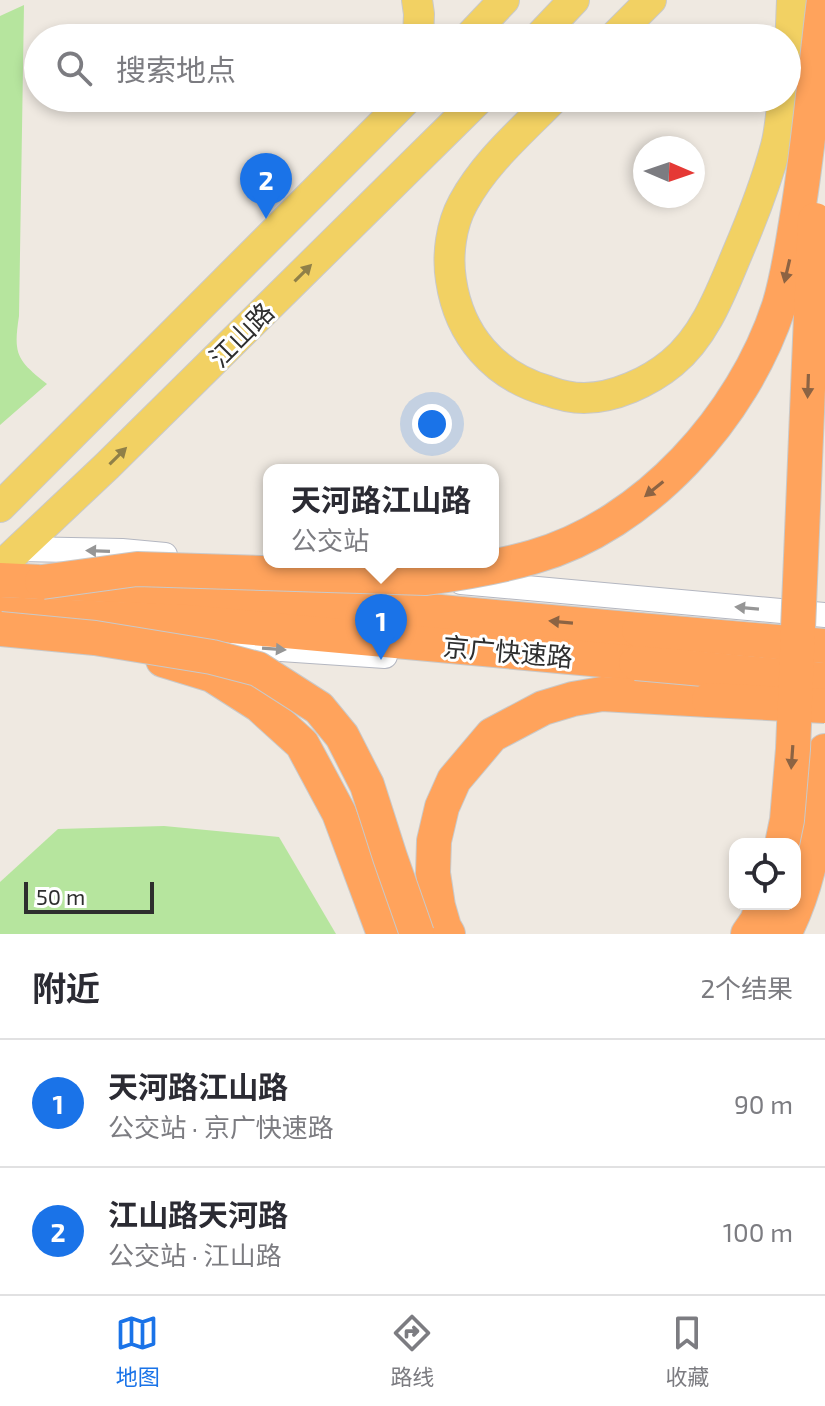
<!DOCTYPE html>
<html lang="zh">
<meta charset="utf-8">
<style>
body{margin:0;font-family:"Exo 2","Noto Sans SC",sans-serif;background:#f7f7f7;color:#2b2b33}
.controls{position:absolute;right:24px;bottom:24px;display:grid;overflow:hidden;border-radius:16px;box-shadow:0 4px 12px #0003}
.controls button{width:72px;height:72px;display:grid;place-items:center;padding:0;border:0;border-bottom:2px solid #e1e1e2;background:#fff;color:#2b2b33;font:40px sans-serif}
.compass{position:absolute;left:633px;top:136px;width:72px;height:72px;border-radius:50%;background:#fff;box-shadow:0 4px 12px #0003;rotate:92deg}
.scale{position:absolute;left:24px;bottom:20px;width:130px;box-sizing:border-box;padding-left:8px;border:4px solid #2e2e2e;border-top:0;font-size:22px;line-height:28px;white-space:nowrap;color:#2e2e2e;-webkit-text-stroke:6px #fff;paint-order:stroke}
.you{position:absolute;left:432px;top:424px;width:28px;height:28px;margin:-20px;border:6px solid #fff;border-radius:50%;background:#1a73e8;box-shadow:0 0 0 12px #1a73e833}
.badge{display:grid;place-items:center;width:52px;height:52px;border-radius:50%;background:#1a73e8;color:#fff;font-size:26px;font-weight:700}
.pin{position:absolute;translate:-50% -66px;filter:drop-shadow(0 2px 4px #0008)}
.pin::after{content:'';position:absolute;top:42px;width:28px;height:24px;background:inherit;clip-path:polygon(0 0,100% 0,50% 100%)}
.popup{position:absolute;left:263px;top:464px;width:236px;height:104px;box-sizing:border-box;display:grid;place-content:center;border-radius:16px;background:#fff;filter:drop-shadow(0 2px 6px #0005);font-size:26px;white-space:nowrap;color:#7c7c81}
.popup b{font-size:30px;color:#2b2b33}
.popup::after{content:'';position:absolute;left:50%;top:100%;margin-left:-16px;border:16px solid transparent;border-top-color:#fff}
.list{margin:0;padding:0;list-style:none}
h2{display:flex;justify-content:space-between;align-items:center;height:104px;margin:0;padding:0 32px;font-size:34px}
h2 small{font-size:26px;font-weight:400;color:#7c7c81}
.list li{display:grid;grid-template-columns:52px 1fr auto;gap:24px;align-items:center;box-sizing:border-box;height:128px;padding:0 32px;border-top:2px solid #e1e1e2}
.list b{display:block;font-size:30px;white-space:nowrap}
.list p{margin:0;font-size:26px;white-space:nowrap;color:#7c7c81}
.list em{font-size:26px;font-style:normal;color:#7c7c81}
.icon{flex:none;width:44px;height:44px;fill:none;stroke:currentColor;stroke-width:2;stroke-linecap:round;stroke-linejoin:round}
.map{position:relative;flex:none;width:825px;height:934px;overflow:hidden}
.search{position:absolute;background:#fff;box-shadow:0 4px 12px #0003;left:24px;right:24px;top:24px;height:88px;display:flex;align-items:center;gap:20px;box-sizing:border-box;padding:0 28px;border-radius:44px;color:#7c7c81;font-size:30px}
.sheet{height:360px;background:#fff}
nav{display:flex;justify-content:space-around;align-items:center;box-sizing:border-box;height:112px;border-top:2px solid #e1e1e2;background:#fff;font-size:22px;color:#7c7c81}
nav a{display:grid;justify-items:center;gap:4px}
nav .on{color:#1a73e8}
.map>svg:first-child{display:block}
</style>
<div class="map">
<svg width="825" height="934" viewBox="0 0 825 934">
<rect width="100%" height="100%" fill="#efe9e1"/>
<g fill="#b6e59e">
<path d="M24 5 19 316C13 355 17 360 47 384L0 425V16Z"/>
<path d="M164 826 279 837 336 934H0V882L58 829Z"/>
</g>
<g fill="none" stroke-linecap="round" stroke-linejoin="round">
<g stroke="#b4b7c1" stroke-width="26">
<g id="minor">
<path d="M20 549 122 551 165 555"/>
<path d="M461 582 825 615"/>
<path d="M206 644 385 656"/>
</g>
</g>
<g stroke="#c9c9c9" stroke-width="32">
<g id="major">
<path d="M417 0 419 14 418 38"/>
<path d="M468 38 504 0"/>
<path d="M538 38 574 0"/>
<path d="M613 38 651 0"/>
<path d="M787 70 790 50 792 0"/>
<path d="M554 98C522 131 485 162 463 203 451 225 447 255 451 280 459 335 494 376 548 391 559 395 572 398 584 398 614 398 649 382 672 363 705 336 721 292 737 254 752 219 766 183 776 146 780 131 781 114 783 98"/>
<path d="M0 507 408 98"/>
<path d="M0 567 107 466 480 98"/>
</g>
</g>
<g stroke="#c9c9c9" stroke-width="36">
<g id="highway">
<path d="M0 580 190 589 639 630"/>
<path d="M0 614 187 622 636 663"/>
<path d="M163 660 212 675 259 705 302 744 339 813 384 934"/>
<path d="M448 934 444 927 438 906 433 873 434 841 442 807 454 780 492 735 543 708 573 699 602 694 709 700"/>
<path d="M748 934 757 921 763 904"/>
<path d="M784 934C813 878 820 813 825 751"/>
</g>
</g>
<use href="#minor" stroke="#fff" stroke-width="24"/>
<use href="#major" stroke="#f2d163" stroke-width="30"/>
<use href="#highway" stroke="#ffa35c" stroke-width="34"/>
<g stroke="#c9c9c9" stroke-width="36" stroke-linecap="butt">
<g id="highway-bridge">
<path d="M42 582 137 569 426 578C462 573 498 567 533 557 646 525 743 416 779 306 788 277 792 247 797 217 809 145 815 72 824 0"/>
<path d="M0 629 95 638 212 657 258 669 319 708 342 736 367 785 390 857 417 934"/>
<path d="M639 630 825 646"/>
<path d="M636 663 825 680"/>
<path d="M709 700 825 706"/>
<path d="M782 844 787 820 793 749 815 220"/>
</g>
</g>
<use href="#highway-bridge" stroke="#ffa35c" stroke-width="34"/>
</g>
<defs><path id="oneway-solid" d="M-6-.8H1V-3.2L6.5 0L1 3.2V.8H-6Z" transform="scale(2)"/></defs>
<g fill="#8c6343">
<use href="#oneway-solid" transform="translate(787 271) rotate(103)"/>
<use href="#oneway-solid" transform="translate(808 386) rotate(92)"/>
<use href="#oneway-solid" transform="translate(654 489) rotate(141)"/>
<use href="#oneway-solid" transform="translate(561 622) rotate(-175)"/>
<use href="#oneway-solid" transform="translate(792 757) rotate(94)"/>
</g>
<g fill="#908048">
<use href="#oneway-solid" transform="translate(303 273) rotate(-45)"/>
<use href="#oneway-solid" transform="translate(118 456) rotate(-45)"/>
</g>
<g fill="#969696">
<use href="#oneway-solid" transform="translate(98 551) rotate(-178)"/>
<use href="#oneway-solid" transform="translate(747 608) rotate(-175)"/>
<use href="#oneway-solid" transform="translate(274 649) rotate(4)"/>
</g>
<g text-anchor="middle" dominant-baseline="central" stroke-width="6" stroke-linejoin="round" paint-order="stroke">
<g font-size="26" fill="#2e2e2e" stroke="#fff">
<text transform="translate(241 334) rotate(-45)">江山路</text>
<text transform="translate(508 651) rotate(5)">京广快速路</text>
</g>
</g>
</svg>
<div class="controls">
<button><svg class="icon" aria-label="locate" viewBox="0 0 24 24"><circle cx="12" cy="12" r="6"/><path d="M12 2v4M12 18v4M2 12h4M18 12h4"/></svg></button>
</div>
<svg class="compass" viewBox="-18 -18 36 36"><path d="M0-13l5 13h-10z" fill="#e53935"/><path d="M0 13l5-13h-10z" fill="#7c7c81"/></svg>
<div class="scale">50 m</div>
<div class="you"></div>
<div class="pin badge" style="left:381px;top:660px">1</div>
<div class="popup"><b>天河路江山路</b>公交站</div>
<div class="pin badge" style="left:266px;top:219px">2</div>
<div class="search"><svg class="icon" aria-label="search" viewBox="0 0 24 24"><circle cx="10" cy="10" r="6"/><path d="M15 15l6 6"/></svg>搜索地点</div>
</div>
<section class="sheet">
<h2>附近<small>2个结果</small></h2>
<ul class="list">
<li><span class="badge">1</span><div><b>天河路江山路</b><p>公交站 · 京广快速路</p></div><em>90 m</em></li>
<li><span class="badge">2</span><div><b>江山路天河路</b><p>公交站 · 江山路</p></div><em>100 m</em></li>
</ul>
</section>
<nav>
<a class="on"><svg class="icon" aria-label="map" viewBox="0 0 24 24"><path d="M3 6l6-2 6 2 6-2v14l-6 2-6-2-6 2zM9 4v14M15 6v14"/></svg>地图</a>
<a><svg class="icon" aria-label="directions" viewBox="0 0 24 24"><path d="M12 3l9 9-9 9-9-9zM9 14v-3h6M13 9l2 2-2 2"/></svg>路线</a>
<a><svg class="icon" aria-label="saved" viewBox="0 0 24 24"><path d="M7 4h10v16l-5-4-5 4z"/></svg>收藏</a>
</nav>
